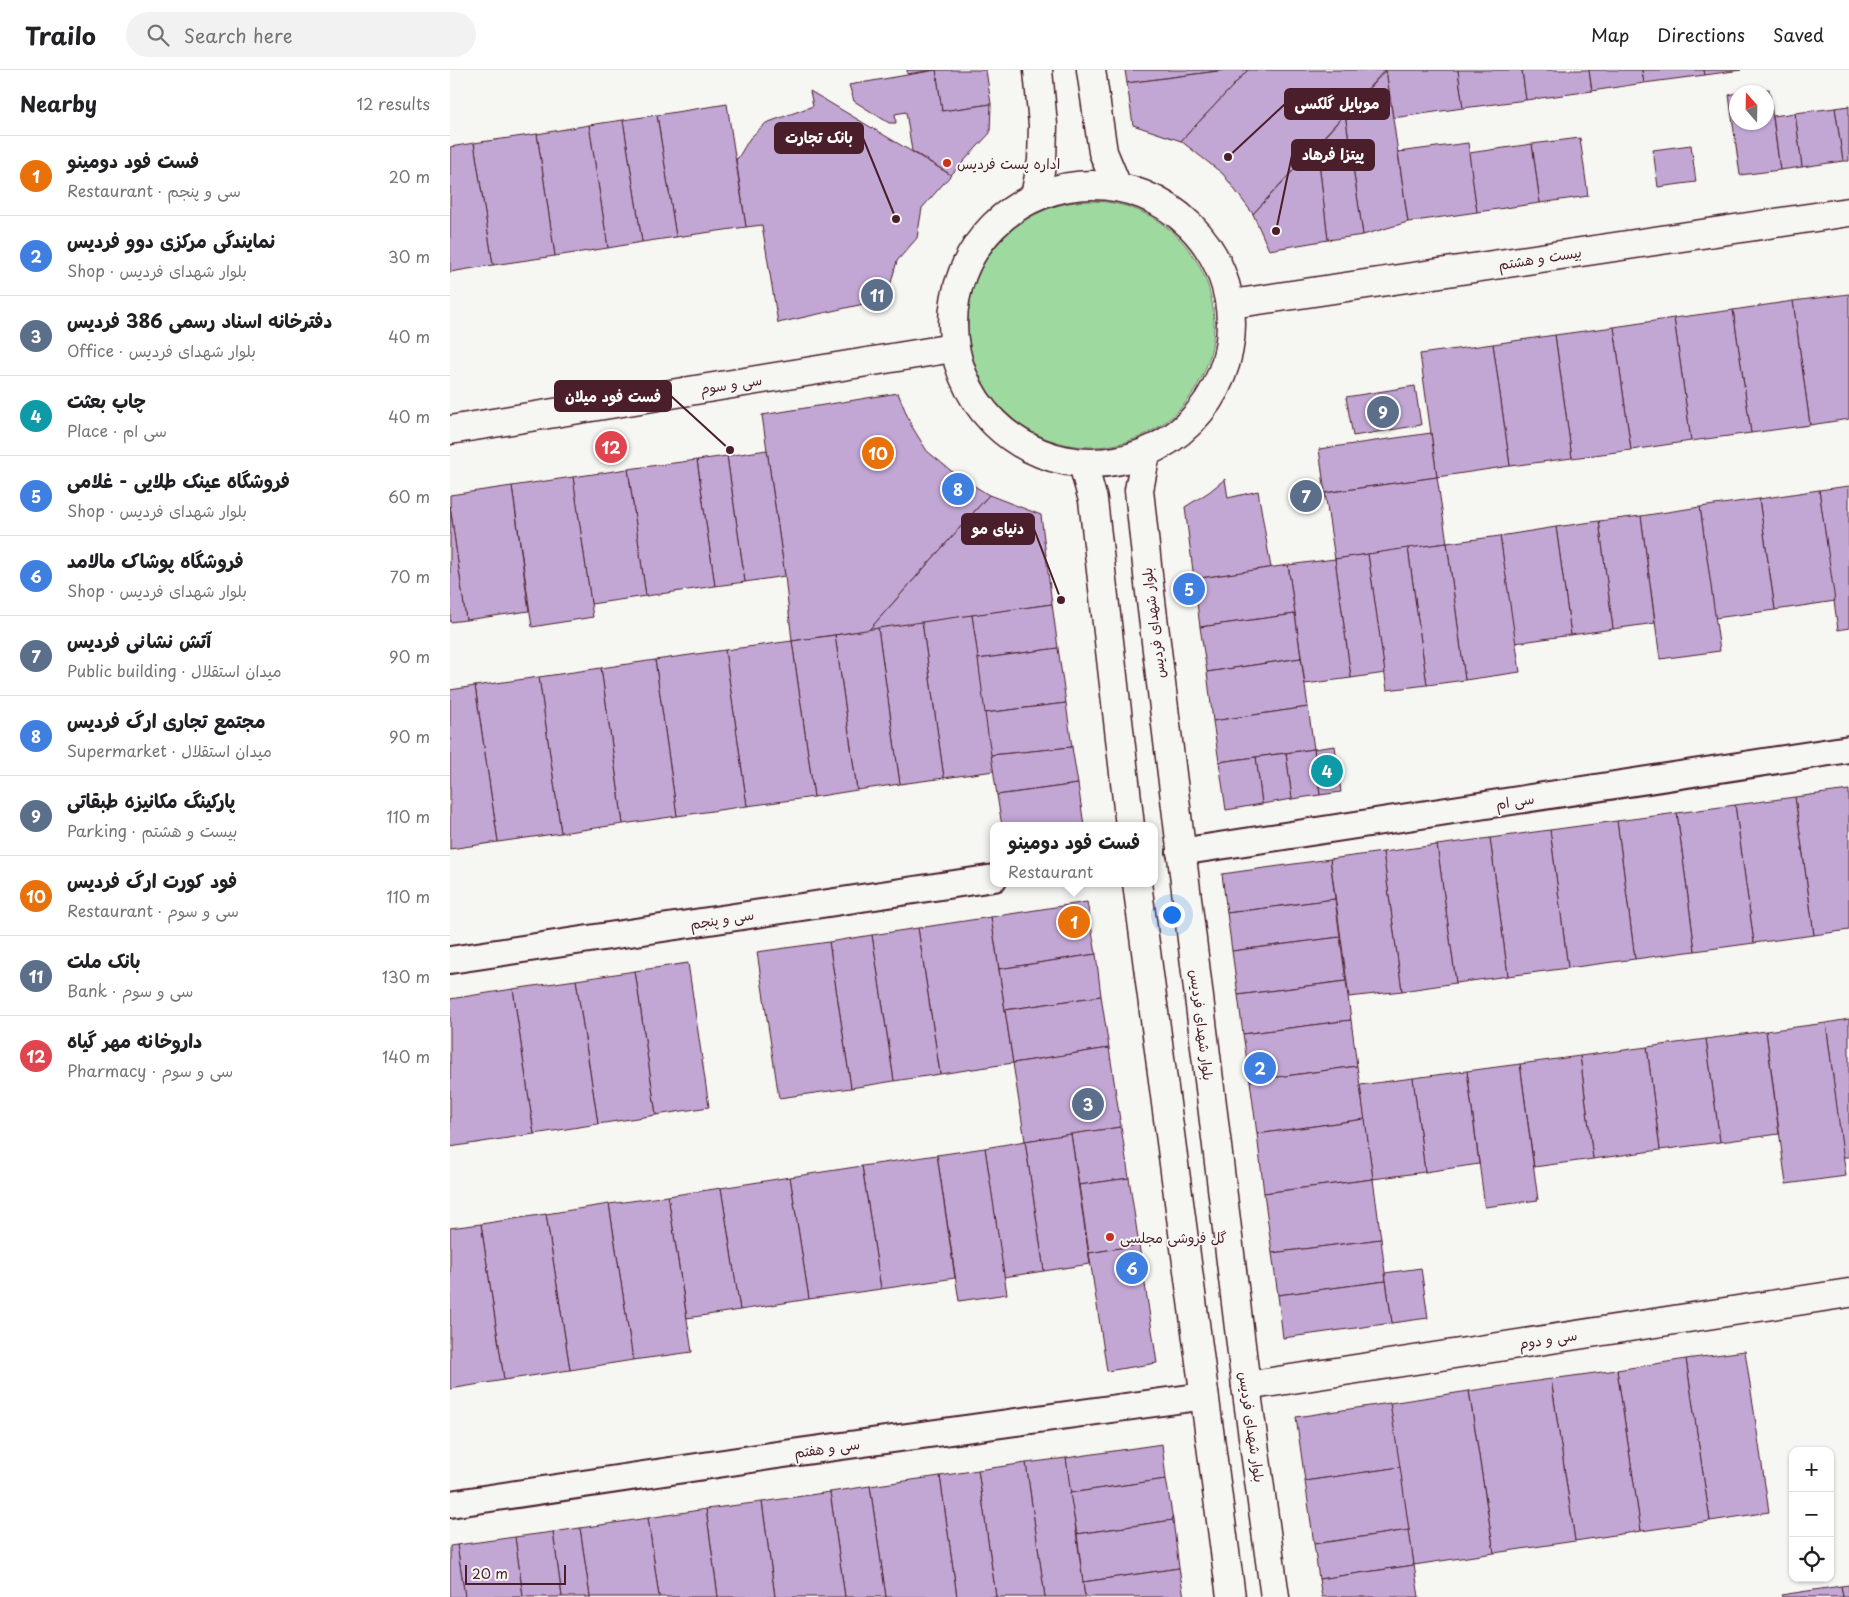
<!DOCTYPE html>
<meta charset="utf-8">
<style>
body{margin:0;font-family:"Playpen Sans","Playpen Sans Arabic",sans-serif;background:#f2f2f2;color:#202124}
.controls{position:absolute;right:15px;bottom:15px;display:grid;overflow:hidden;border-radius:10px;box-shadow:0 1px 4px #0004}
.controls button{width:45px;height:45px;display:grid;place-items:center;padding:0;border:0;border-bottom:1px solid #e0e0e0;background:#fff;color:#202124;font:25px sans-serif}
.compass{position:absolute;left:1279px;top:15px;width:45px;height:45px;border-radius:50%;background:#fff;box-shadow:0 1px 4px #0004;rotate:340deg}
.scale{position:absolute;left:15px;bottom:12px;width:101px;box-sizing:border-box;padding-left:5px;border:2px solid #4a1f2b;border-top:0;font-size:14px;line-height:18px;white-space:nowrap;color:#4a1f2b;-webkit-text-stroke:4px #f6f6f2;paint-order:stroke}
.you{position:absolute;left:721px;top:844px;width:18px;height:18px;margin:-12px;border:4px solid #fff;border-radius:50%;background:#1a73e8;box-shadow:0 0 0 8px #1a73e833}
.badge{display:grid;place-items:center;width:32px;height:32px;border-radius:50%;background:#b45309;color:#fff;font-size:16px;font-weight:700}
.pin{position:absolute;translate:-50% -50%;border:2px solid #fff;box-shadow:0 1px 5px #0006}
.popup{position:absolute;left:540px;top:752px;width:168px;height:65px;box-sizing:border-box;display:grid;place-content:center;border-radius:10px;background:#fff;filter:drop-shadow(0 1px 4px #0005);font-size:16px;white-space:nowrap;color:#757577}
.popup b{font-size:19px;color:#202124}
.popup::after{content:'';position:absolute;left:50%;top:100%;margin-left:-10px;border:10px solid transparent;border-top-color:#fff}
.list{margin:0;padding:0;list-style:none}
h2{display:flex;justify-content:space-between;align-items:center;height:65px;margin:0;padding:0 20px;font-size:21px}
h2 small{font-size:16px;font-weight:400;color:#757577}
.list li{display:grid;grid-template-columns:32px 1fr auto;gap:15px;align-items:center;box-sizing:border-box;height:80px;padding:0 20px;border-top:1px solid #e0e0e0}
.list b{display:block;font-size:19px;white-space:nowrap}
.list p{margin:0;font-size:16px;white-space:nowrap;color:#757577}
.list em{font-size:16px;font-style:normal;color:#757577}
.icon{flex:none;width:28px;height:28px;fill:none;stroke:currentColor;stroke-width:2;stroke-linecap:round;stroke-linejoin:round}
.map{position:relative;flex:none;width:1399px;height:1527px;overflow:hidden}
header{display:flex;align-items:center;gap:30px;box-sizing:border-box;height:70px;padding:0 25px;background:#fff;border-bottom:1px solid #e0e0e0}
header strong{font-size:24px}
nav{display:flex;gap:28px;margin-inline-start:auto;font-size:18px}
.search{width:350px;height:45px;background:#f2f2f2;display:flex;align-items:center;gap:12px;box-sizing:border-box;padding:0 18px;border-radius:28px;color:#757577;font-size:19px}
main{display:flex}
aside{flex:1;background:#fff}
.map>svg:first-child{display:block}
</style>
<header>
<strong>Trailo</strong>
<div class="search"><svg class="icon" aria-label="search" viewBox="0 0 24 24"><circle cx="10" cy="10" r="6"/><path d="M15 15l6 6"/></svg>Search here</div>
<nav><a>Map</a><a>Directions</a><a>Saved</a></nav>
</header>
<main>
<aside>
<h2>Nearby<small>12 results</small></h2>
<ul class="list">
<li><span class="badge" style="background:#e8710a">1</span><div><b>فست فود دومینو</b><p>Restaurant · سی و پنجم</p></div><em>20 m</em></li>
<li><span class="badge" style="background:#3f7fe0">2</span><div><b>نمایندگی مرکزی دوو فردیس</b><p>Shop · بلوار شهدای فردیس</p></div><em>30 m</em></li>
<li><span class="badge" style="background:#5c6f8a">3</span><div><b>دفترخانه اسناد رسمی 386 فردیس</b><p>Office · بلوار شهدای فردیس</p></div><em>40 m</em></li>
<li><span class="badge" style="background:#0f9aa8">4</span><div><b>چاپ بعثت</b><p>Place · سی ام</p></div><em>40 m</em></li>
<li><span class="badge" style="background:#3f7fe0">5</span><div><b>فروشگاه عینک طلایی - غلامی</b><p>Shop · بلوار شهدای فردیس</p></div><em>60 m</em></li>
<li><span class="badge" style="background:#3f7fe0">6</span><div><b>فروشگاه پوشاک مالامد</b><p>Shop · بلوار شهدای فردیس</p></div><em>70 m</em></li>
<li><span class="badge" style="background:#5c6f8a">7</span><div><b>آتش نشانی فردیس</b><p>Public building · میدان استقلال</p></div><em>90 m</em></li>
<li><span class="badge" style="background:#3f7fe0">8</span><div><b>مجتمع تجاری ارگ فردیس</b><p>Supermarket · میدان استقلال</p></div><em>90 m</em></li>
<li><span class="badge" style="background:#5c6f8a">9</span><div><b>پارکینگ مکانیزه طبقاتی</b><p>Parking · بیست و هشتم</p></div><em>110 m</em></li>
<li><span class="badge" style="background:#e8710a">10</span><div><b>فود کورت ارگ فردیس</b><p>Restaurant · سی و سوم</p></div><em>110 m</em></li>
<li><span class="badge" style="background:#5c6f8a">11</span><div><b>بانک ملت</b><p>Bank · سی و سوم</p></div><em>130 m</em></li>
<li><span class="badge" style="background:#e0444e">12</span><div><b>داروخانه مهر گیاه</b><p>Pharmacy · سی و سوم</p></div><em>140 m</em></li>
</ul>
</aside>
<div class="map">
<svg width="1399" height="1527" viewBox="0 0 1399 1527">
<rect width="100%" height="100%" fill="#f6f6f2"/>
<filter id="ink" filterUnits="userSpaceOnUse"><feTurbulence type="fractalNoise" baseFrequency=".02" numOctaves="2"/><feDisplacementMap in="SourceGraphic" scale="10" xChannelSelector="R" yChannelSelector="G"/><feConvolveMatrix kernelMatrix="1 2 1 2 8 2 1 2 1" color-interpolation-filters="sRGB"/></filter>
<g filter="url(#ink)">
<circle fill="#9ed99f" stroke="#747c65" cx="641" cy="254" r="123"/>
<g fill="#c2a7d5" stroke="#4a1f2b">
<path d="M457 0H485L457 4Z"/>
<path d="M486 0H536L541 34 492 41Z"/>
<path d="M486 0 492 41 541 34 540 63 501 105 462 81 456 42 445 44 446 53H439L404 31 399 15Z"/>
<path d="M675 0H776L677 13Z"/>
<path d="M776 0H798L731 71 683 55 677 13Z"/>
<path d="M798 0H935L803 144 773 104 731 71Z"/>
<path d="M936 0H1008L1013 38 943 48Z"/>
<path d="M936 0 958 152 913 165 895 44Z"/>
<path d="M1008 0H1072L1076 30 1013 38Z"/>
<path d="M1072 0H1139L1142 21 1076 30Z"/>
<path d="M1139 0H1192L1194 13 1142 21Z"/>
<path d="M1192 0H1254L1255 5 1194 13Z"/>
<path d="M1254 0H1291L1255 5Z"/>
<path d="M1319 19 1330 100 1290 105 1279 25 1286 23V52H1316V22H1294Z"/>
<path d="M360 21 501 105 472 138 467 168 447 191 440 216 418 233 328 253 312 155 296 157 286 89 288 88 300 68 316 53 363 36Z"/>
<path d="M277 34 296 157 226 167 207 45Z"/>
<path d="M1399 36V91H1393L1385 38Z"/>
<path d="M1385 38 1393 91 1352 97 1345 43Z"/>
<path d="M1345 43 1352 97 1330 100 1323 46Z"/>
<path d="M895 44 913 165 878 170 867 75Z"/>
<path d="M207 45 226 167 192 172 173 50Z"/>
<path d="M173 50 192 172 158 178 139 55Z"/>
<path d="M139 55 158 178 105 186 87 64Z"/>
<path d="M87 64 105 186 43 195 24 73Z"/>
<path d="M1130 68 1138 126 1090 133 1082 74Z"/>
<path d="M24 73 43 195 0 202V77Z"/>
<path d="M1018 73 1027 142 958 152 948 82Z"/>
<path d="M1082 74 1090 133 1027 142 1019 83Z"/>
<path d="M867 75 878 170 819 180 803 144Z"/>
<path d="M1241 75 1246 112 1208 117 1203 80Z"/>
<path d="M1399 224V349L1360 355 1343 231Z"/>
<path d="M1343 231 1360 355 1301 363 1283 240Z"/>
<path d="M1283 240 1301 363 1241 371 1224 248Z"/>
<path d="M1224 248 1241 371 1181 380 1164 257Z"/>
<path d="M1164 257 1181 380 1122 388 1105 265Z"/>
<path d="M1105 265 1122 388 1060 396 1043 274Z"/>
<path d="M1043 274 1060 396 987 407 970 284Z"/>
<path d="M965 316 971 355 903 366 896 327Z"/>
<path d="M448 323 461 355 477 381 505 404 539 425 419 560 342 571 335 506 312 345Z"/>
<path d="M981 363 987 407 875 423 869 379Z"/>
<path d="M317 380 335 506 295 512 277 386Z"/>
<path d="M277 386 295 512 265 516 247 390Z"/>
<path d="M247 390 265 516 196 526 178 399Z"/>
<path d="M178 399 196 526 141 534 123 407Z"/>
<path d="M123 407 143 547 82 557 62 416Z"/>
<path d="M987 407 997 473 885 489 875 423Z"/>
<path d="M775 409 778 428 808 421 821 498 744 509 735 437 759 422Z"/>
<path d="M62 416 79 541 16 550 0 436V425Z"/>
<path d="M1399 416V558L1388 560 1369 420Z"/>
<path d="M1369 420 1385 531 1325 540 1309 429Z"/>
<path d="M539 425 591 445 602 534 419 560Z"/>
<path d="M1309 429 1325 540 1265 548 1250 437Z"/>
<path d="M0 436 16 550 0 552Z"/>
<path d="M1250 437 1270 581 1210 589 1191 446Z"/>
<path d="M1191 446 1205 553 1163 559 1149 451Z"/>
<path d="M1149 451 1163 559 1121 565 1106 457Z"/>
<path d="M1106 457 1121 565 1065 573 1050 466Z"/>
<path d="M1050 466 1070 602 1015 610 997 473Z"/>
<path d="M997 473 1015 610 977 615 958 478Z"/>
<path d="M958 478 977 615 937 620 918 484Z"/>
<path d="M918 484 935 603 901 608 885 489Z"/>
<path d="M885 489 901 608 855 614 838 495Z"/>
<path d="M838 495 845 544 750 557 744 509Z"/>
<path d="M602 534 608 578 528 589 522 545Z"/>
<path d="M845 544 851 588 757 602 750 557Z"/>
<path d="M522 545 544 701 494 708 472 552Z"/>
<path d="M472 552 494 708 450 714 428 558Z"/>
<path d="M428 558 450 714 407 720 385 565Z"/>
<path d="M385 565 407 720 364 727 342 571Z"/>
<path d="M342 571 364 727 297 736 275 580Z"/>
<path d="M608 578 616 633 535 643 528 589Z"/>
<path d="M275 580 297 736 227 746 205 590Z"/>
<path d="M851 588 858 637 763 651 757 602Z"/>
<path d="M205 590 227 746 173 754 151 598Z"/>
<path d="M151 598 173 754 111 763 89 607Z"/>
<path d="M89 607 111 763 48 772 25 616Z"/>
<path d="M25 616 48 772 0 779V620Z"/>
<path d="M616 633 622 677 541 685 535 643Z"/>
<path d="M858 637 864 679 769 692 763 651Z"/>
<path d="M885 676 891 722 870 725 864 679Z"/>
<path d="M622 677 628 714 547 725 541 685Z"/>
<path d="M864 679 870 725 842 729 836 683Z"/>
<path d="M836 683 842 729 812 734 806 687Z"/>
<path d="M806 687 812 734 776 740 769 692Z"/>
<path d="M628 714 634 756H552L547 725Z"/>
<path d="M1399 720V860L1364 865 1345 727Z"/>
<path d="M1345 727 1364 865 1304 873 1285 735Z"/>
<path d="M1285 735 1304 873 1245 881 1227 743Z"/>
<path d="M1227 743 1245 881 1185 889 1167 751Z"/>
<path d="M1167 751 1185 889 1118 898 1100 760Z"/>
<path d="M1100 760 1118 898 1058 906 1040 768Z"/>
<path d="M1040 768 1058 906 1006 913 987 775Z"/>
<path d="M987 775 1006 913 952 921 933 782Z"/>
<path d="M933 782 952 921 899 927 880 789Z"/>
<path d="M880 789 885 829 777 843 772 804Z"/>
<path d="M885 829 890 867 782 881 777 843Z"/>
<path d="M637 832 646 884 549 899 541 847Z"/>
<path d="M541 847 563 993 490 1004 468 858Z"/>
<path d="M468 858 490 1004 444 1011 422 865Z"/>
<path d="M422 865 444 1011 401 1018 379 872Z"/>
<path d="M890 867 896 911 788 925 782 881Z"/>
<path d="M379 872 401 1018 329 1028 307 882Z"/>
<path d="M646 884 651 926 555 940 549 899Z"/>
<path d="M238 893 259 1037 206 1045 185 901Z"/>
<path d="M185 901 206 1045 148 1054 126 910Z"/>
<path d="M126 910 148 1054 84 1064 63 919Z"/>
<path d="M896 911 901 950 793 964 788 925Z"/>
<path d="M63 919 84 1064 0 1077V929Z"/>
<path d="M651 926 659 978 563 993 555 940Z"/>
<path d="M1399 949V1087H1393L1376 953Z"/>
<path d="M901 950 907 996 800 1011 793 964Z"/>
<path d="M1376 953 1396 1106 1336 1114 1316 961Z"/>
<path d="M1316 961 1329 1064 1270 1072 1256 969Z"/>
<path d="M1256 969 1270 1072 1210 1080 1197 977Z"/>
<path d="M1197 977 1210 1080 1143 1089 1130 986Z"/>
<path d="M659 978 671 1057 575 1071 563 993Z"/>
<path d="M1130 986 1143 1089 1084 1097 1070 994Z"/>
<path d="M1070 994 1088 1130 1035 1137 1017 1001Z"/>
<path d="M907 996 915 1049 807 1064 800 1011Z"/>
<path d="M1017 1001 1029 1094 975 1102 963 1008Z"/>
<path d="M963 1008 975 1102 923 1109 910 1015Z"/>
<path d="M915 1049 923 1109 814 1123 807 1064Z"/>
<path d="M671 1057 679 1108 629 1115 621 1064Z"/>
<path d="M621 1064 640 1194 594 1201 575 1071Z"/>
<path d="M575 1071 594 1201 554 1207 535 1078Z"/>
<path d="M535 1078 557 1224 509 1231 487 1085Z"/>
<path d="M487 1085 505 1208 431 1219 412 1096Z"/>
<path d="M412 1096 431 1219 359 1229 340 1107Z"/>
<path d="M340 1107 359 1229 290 1240 271 1118Z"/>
<path d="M679 1108 689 1175 639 1183 629 1115Z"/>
<path d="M923 1109 931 1169 822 1183 814 1123Z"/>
<path d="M271 1118 290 1240 237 1248 218 1126Z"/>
<path d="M218 1126 242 1282 183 1290 159 1134Z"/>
<path d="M159 1134 183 1290 120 1300 96 1144Z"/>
<path d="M96 1144 120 1300 54 1310 31 1154Z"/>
<path d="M31 1154 54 1310 0 1319V1158Z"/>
<path d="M931 1169 936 1211 828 1225 822 1183Z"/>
<path d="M689 1175 707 1293 657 1301 639 1183Z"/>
<path d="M971 1198 978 1248 942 1253 935 1203Z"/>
<path d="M936 1211 942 1253 833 1268 828 1225Z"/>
<path d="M1295 1281 1319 1442 1260 1451 1236 1289Z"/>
<path d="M1236 1289 1260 1451 1191 1461 1167 1300Z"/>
<path d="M1167 1300 1191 1461 1125 1471 1101 1309Z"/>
<path d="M1101 1309 1125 1471 1044 1483 1019 1321Z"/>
<path d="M1019 1321 1044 1483 964 1495 940 1333Z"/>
<path d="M940 1333 950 1397 855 1411 846 1347Z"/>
<path d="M712 1374 716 1409 620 1423 616 1388Z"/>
<path d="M616 1388 635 1527H595L576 1393Z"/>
<path d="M576 1393 595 1527H546L528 1400Z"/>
<path d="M950 1397 959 1460 864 1474 855 1411Z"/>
<path d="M528 1400 546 1527H507L490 1406Z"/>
<path d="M490 1406 507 1527H436L420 1416Z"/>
<path d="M716 1409 723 1450 627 1464 620 1423Z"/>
<path d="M420 1416 436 1527H395L380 1422Z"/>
<path d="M380 1422 395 1527H325L312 1432Z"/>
<path d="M312 1432 325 1527H268L256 1439Z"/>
<path d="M256 1439 268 1527H209L198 1448Z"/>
<path d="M198 1448 209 1527H140L130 1458Z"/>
<path d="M723 1450 729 1498 633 1512 627 1464Z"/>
<path d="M130 1458 140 1527H112L103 1462Z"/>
<path d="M959 1460 964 1495 869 1509 864 1474Z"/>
<path d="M103 1462 112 1527H73L65 1467Z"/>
<path d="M65 1467 73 1527H15L7 1475Z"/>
<path d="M7 1475 15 1527H0V1476Z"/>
<path d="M964 1495 969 1527H872L869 1509Z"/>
<path d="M729 1498 734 1527H635L633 1512Z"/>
<path d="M1399 1515V1527H1393L1391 1516Z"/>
<path d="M1391 1516 1393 1527H1332L1331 1525Z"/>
</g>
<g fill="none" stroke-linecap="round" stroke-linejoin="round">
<g stroke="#4a1f2b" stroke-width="30">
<g id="street">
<path d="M730 782 1399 679"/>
<path d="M0 890 544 808"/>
<path d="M0 1434 327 1385 755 1326"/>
</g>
</g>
<g stroke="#4a1f2b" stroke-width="31">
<g id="secondary">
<path d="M641 0 653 82 667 116"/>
<circle cx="642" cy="254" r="139"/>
<path d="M585 126 592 91 593 55 588 0"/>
<path d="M782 234 1399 142"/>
<path d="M0 360 503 278"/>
<path d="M696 383 689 420 699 514 796 1316 825 1527"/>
<path d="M633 394 643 430 680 756"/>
<path d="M687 813 781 1527"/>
<path d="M796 1316 1399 1223"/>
</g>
</g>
<use href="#street" stroke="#f6f6f2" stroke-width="26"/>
<use href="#secondary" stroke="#f6f6f2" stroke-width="28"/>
</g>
</g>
<g fill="#c8321e" stroke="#f6f6f2" stroke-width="2">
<circle cx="497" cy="93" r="5"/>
<circle cx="660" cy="1167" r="5"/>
</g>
<g text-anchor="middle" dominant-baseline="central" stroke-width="4" stroke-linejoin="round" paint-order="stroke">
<g font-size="14" fill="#4a1f2b" stroke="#f6f6f2" text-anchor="start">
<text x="507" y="93">اداره پست فردیس</text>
<text x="670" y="1167">گل فروشی مجلسی</text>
</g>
<g font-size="14" fill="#4a1f2b" stroke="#f6f6f2">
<text transform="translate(1090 188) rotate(-9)">بیست و هشتم</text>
<text transform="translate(281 314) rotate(-9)">سی و سوم</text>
<text transform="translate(703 553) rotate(-97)">بلوار شهدای فردیس</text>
<text transform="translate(1065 731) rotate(-9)">سی ام</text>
<text transform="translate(272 849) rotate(-9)">سی و پنجم</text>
<text transform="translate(752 955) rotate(83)">بلوار شهدای فردیس</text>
<text transform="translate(1098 1269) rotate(-9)">سی و دوم</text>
<text transform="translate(802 1357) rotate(82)">بلوار شهدای فردیس</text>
<text transform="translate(377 1378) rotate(-8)">سی و هفتم</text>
</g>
</g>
<path fill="none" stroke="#4a1f2b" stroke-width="2" d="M778 87L835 34M446 149L413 68M826 161L842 85M280 380L221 326M611 530L584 459"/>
<g fill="#4a1f2b" stroke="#f6f6f2" stroke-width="2">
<circle cx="778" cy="87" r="5"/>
<circle cx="446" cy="149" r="5"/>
<circle cx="826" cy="161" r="5"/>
<circle cx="280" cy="380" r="5"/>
<circle cx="611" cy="530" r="5"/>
</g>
<g fill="#4a1f2b" stroke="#4a1f2b" stroke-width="2">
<rect x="835" y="19" width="104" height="30" rx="5"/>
<rect x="325" y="53" width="88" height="30" rx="5"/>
<rect x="842" y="70" width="82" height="30" rx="5"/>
<rect x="105" y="311" width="116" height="30" rx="5"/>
<rect x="512" y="444" width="72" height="30" rx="5"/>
</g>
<g font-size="15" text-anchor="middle" font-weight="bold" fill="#fff">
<text x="887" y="39">موبایل گلکسی</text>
<text x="369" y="73">بانک تجارت</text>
<text x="883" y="90">پیتزا فرهاد</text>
<text x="163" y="332">فست فود میلان</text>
<text x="548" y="464">دنیای مو</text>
</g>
</svg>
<div class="controls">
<button>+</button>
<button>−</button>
<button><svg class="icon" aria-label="locate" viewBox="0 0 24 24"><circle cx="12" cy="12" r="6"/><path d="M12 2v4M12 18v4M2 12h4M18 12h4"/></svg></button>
</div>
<svg class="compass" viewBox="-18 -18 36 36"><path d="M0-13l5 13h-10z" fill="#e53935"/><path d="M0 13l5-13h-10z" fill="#757577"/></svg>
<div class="scale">20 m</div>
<div class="you"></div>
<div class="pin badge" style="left:624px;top:852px;background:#e8710a">1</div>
<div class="popup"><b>فست فود دومینو</b>Restaurant</div>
<div class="pin badge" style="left:810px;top:998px;background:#3f7fe0">2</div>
<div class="pin badge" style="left:638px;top:1034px;background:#5c6f8a">3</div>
<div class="pin badge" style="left:877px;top:701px;background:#0f9aa8">4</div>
<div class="pin badge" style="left:739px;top:519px;background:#3f7fe0">5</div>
<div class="pin badge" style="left:682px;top:1198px;background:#3f7fe0">6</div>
<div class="pin badge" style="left:856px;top:426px;background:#5c6f8a">7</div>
<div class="pin badge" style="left:508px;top:419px;background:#3f7fe0">8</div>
<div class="pin badge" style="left:933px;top:342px;background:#5c6f8a">9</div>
<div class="pin badge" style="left:428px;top:383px;background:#e8710a">10</div>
<div class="pin badge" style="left:427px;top:225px;background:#5c6f8a">11</div>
<div class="pin badge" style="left:161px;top:377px;background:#e0444e">12</div>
</div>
</main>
